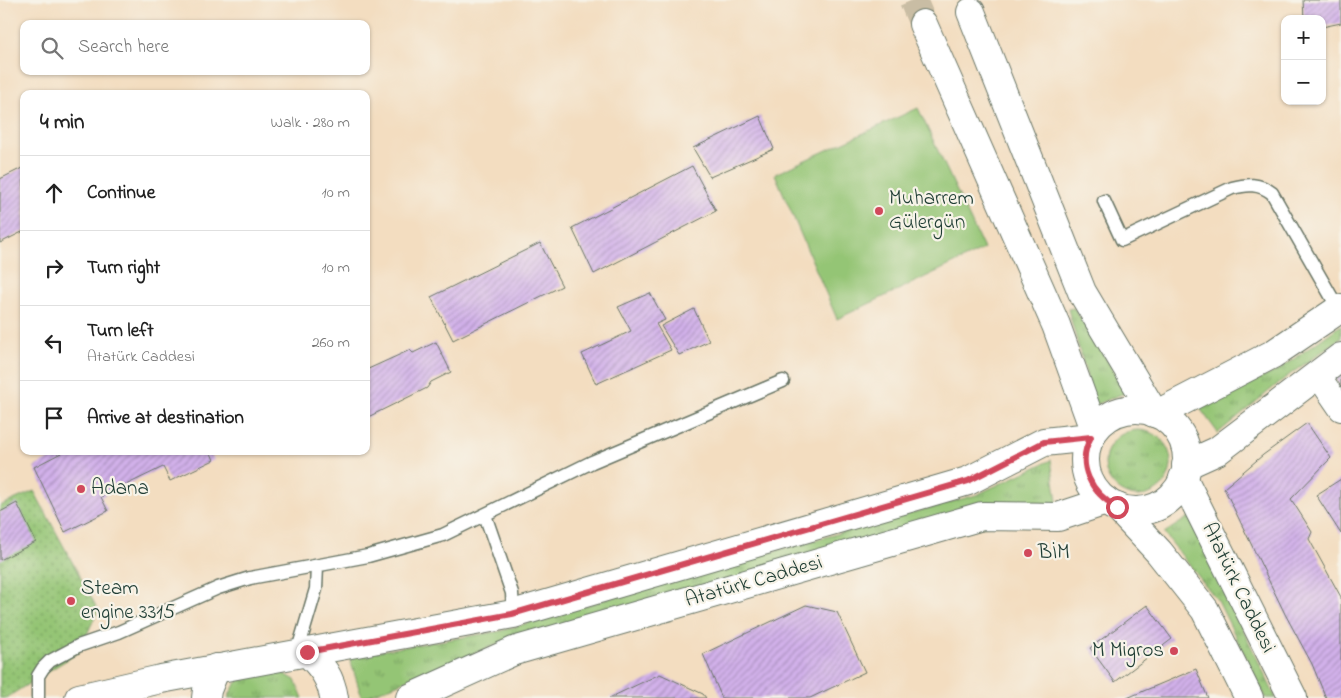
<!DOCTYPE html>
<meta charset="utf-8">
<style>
body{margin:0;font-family:"Indie Flower",sans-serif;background:#f2f2f2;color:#222}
.controls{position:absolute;right:15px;top:15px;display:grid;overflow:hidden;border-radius:10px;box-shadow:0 1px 4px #0004}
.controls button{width:45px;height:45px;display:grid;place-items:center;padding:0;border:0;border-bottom:1px solid #e0e0e0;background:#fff;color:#222;font:25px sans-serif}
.stop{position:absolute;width:15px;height:15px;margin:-11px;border:4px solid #d1495b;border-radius:50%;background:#fff}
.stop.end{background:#d1495b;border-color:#fff;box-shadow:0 1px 5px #0008}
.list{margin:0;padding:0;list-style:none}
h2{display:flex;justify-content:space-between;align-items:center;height:65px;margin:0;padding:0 20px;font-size:21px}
h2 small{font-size:16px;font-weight:400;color:#767676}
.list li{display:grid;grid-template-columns:32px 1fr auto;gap:15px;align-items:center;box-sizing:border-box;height:75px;padding:0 20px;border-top:1px solid #e0e0e0}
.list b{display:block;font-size:19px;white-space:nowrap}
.list p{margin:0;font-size:16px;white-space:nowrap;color:#767676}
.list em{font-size:16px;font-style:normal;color:#767676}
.icon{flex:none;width:28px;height:28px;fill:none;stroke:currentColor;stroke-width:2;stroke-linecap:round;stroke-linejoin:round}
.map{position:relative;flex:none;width:1341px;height:698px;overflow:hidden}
.search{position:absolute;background:#fff;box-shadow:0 1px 4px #0004;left:20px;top:20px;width:350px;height:55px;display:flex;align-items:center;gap:12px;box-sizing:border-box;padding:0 18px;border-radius:10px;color:#767676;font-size:19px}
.panel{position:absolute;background:#fff;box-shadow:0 1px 4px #0004;left:20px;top:90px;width:350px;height:365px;border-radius:10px}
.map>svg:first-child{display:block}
</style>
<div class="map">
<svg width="1341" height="698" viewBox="0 0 1341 698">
<defs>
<pattern id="grass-tufts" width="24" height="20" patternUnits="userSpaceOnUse" patternTransform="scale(1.25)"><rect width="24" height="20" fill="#94c575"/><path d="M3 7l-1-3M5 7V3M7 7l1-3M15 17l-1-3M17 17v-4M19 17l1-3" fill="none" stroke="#78a161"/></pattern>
<pattern id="garden-dots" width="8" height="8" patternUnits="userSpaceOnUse" patternTransform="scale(1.25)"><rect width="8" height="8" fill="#94c575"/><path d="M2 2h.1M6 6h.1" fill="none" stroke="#78a161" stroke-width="1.8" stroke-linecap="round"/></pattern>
<pattern id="building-hatch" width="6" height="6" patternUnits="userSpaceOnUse" patternTransform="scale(1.25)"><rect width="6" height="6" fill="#d2b1ea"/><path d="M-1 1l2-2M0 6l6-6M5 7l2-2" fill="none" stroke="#aa91be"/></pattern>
</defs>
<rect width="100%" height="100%" fill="#f7f3e8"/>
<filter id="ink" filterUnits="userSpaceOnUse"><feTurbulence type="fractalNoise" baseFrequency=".02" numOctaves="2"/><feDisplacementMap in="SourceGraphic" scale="10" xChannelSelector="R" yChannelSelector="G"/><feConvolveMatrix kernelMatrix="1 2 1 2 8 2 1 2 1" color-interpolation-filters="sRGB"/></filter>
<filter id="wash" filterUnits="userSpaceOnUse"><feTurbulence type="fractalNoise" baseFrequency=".0096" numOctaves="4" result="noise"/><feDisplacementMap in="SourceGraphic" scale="20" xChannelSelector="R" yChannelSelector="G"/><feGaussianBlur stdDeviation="1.12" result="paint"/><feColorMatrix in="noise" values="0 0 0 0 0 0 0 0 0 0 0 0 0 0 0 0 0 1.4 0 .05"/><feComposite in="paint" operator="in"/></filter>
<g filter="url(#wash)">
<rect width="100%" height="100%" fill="#f3ddc0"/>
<g fill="url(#grass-tufts)" stroke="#5a8154">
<path d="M1074 308 1127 392 1095 405 1068 309Z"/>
<path d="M1341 325V338L1285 378 1218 433 1199 407 1277 371Z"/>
<circle cx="1138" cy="463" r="33"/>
<path d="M1051 460 1058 508 505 641 362 698 349 656 501 631 643 588 976 495Z"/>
<path d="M1189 517 1276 698H1266L1218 601 1164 533Z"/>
<path d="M274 668 295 680 303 698H228C238 673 250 674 274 668Z"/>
</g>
<path fill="url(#garden-dots)" stroke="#5a8154" d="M34 491 98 610 79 652 6 698H0V506Z"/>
<path fill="#94c575" stroke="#5a8154" d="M918 108 984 249 837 319 775 174Z"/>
<g id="blocks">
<g fill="url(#building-hatch)">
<path d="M1303 0H1341V23L1322 27V19H1304Z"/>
<path d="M760 116 774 149 710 177 693 148Z"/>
<path d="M692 166 716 211 594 274 572 228Z"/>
<path d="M24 167V231L0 243V179Z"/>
<path d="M540 243 562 286 453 340 431 297Z"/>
<path d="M650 293 665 320 656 324 671 350 596 384 582 354 631 331 618 307Z"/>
<path d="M694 309 709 341 679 355 661 326Z"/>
<path d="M436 342 451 372 431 382 427 388 366 418V370L410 350 413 353Z"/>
<path d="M1341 368V388L1332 374Z"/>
<path d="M1307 423 1331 458 1291 499 1312 532 1309 539 1341 597V698H1326L1312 664 1285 614 1224 488 1263 455Z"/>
<path d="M65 451H210L214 460 170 481 163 467 101 497 108 511 65 532 34 467Z"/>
<path d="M1341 479V534L1316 495Z"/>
<path d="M17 503 36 542 0 560V512Z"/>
<path d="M806 605 837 612 865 672 810 698H722L703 654Z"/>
<path d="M1147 605 1172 639 1115 682 1090 648Z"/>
<path d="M1196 669 1208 698H1127Z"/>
<path d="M660 674 703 694 706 698H609Z"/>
</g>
</g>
</g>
<g filter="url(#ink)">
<use href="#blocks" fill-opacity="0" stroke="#697565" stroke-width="1"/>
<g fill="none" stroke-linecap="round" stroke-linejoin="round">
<path stroke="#c9bda4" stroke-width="28" stroke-dasharray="28 14" stroke-linecap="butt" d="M913 0 923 24"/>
<g stroke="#697565" stroke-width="15">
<g id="lane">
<path d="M1104 201 1122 240 1232 188C1247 184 1259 183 1272 193L1339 310"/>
<path d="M485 515 512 593 513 614"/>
<path d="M297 653 316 589 317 567"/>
<path d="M38 698V676L43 668 50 661 78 646 119 632 218 588 250 578 368 556 443 535 592 462 783 381"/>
</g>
</g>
<g stroke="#697565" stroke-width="26">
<path id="street" d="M1317 374 1341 409"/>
</g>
<g stroke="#697565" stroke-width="30">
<g id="secondary">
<path d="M971 12 1082 292 1154 413"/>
<path d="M923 24 1056 325 1094 430"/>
<circle cx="1136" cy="460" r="51"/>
<path d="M1157 414 1273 354 1341 308"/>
<path d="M1186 465 1217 451 1341 357"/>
<path d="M1183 478 1293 698"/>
<path d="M1117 507 1159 552 1205 610 1249 698"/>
<path d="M307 652C322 666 331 678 334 698"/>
<path d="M79 698 161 679 513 614 968 481 1044 442 1091 437"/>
<path d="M206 698 207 690 216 668"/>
<path d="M410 698 514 651 982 516 1058 517 1106 501"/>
</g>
</g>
<use href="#lane" stroke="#fff" stroke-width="12"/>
<use href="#street" stroke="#fff" stroke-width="24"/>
<use href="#secondary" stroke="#fff" stroke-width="28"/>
</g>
</g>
<g fill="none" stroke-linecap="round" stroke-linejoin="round" filter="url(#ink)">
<path stroke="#d1495b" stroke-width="6" d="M307 652 512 614 968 481 1044 442 1091 437C1075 465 1092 494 1117 507"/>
</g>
<g fill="#d1495b" stroke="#f7f3e8" stroke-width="2">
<circle cx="879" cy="211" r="5"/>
<circle cx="81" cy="489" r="5"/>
<circle cx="1028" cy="553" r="5"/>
<circle cx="71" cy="601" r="5"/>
<circle cx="1174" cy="651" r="5"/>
</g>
<g text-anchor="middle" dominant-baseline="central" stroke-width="4.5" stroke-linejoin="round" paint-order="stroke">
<g font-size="21" fill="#1f3d34" stroke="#f7f3e8" text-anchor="start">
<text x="889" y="199">Muharrem<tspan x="889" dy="24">Gülergün</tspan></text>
<text x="91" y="489">Adana</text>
<text x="1038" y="553">BİM</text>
<text x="81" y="589">Steam<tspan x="81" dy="24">engine 3315</tspan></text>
<text x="1164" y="651" text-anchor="end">M Migros</text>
</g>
<g font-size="21" fill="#1f3d34" stroke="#f7f3e8">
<text transform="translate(754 582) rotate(-16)">Atatürk Caddesi</text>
<text transform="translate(1238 588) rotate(64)">Atatürk Caddesi</text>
</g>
</g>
</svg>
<div class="controls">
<button>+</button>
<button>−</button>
</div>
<div class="stop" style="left:1117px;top:507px"></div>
<div class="stop end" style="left:307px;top:652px"></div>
<div class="search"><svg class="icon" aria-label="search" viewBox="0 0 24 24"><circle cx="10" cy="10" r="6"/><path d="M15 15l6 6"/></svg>Search here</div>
<section class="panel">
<h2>4 min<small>Walk · 280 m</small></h2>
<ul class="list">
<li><svg class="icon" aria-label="ahead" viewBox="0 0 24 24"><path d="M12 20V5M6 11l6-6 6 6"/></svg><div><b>Continue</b></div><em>10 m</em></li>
<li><svg class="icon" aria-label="right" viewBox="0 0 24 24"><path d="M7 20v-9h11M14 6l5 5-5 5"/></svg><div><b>Turn right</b></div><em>10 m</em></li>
<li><svg class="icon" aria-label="left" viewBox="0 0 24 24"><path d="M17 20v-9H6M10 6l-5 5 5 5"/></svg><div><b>Turn left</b><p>Atatürk Caddesi</p></div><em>260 m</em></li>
<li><svg class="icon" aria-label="arrive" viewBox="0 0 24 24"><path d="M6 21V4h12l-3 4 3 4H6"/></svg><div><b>Arrive at destination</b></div></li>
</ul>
</section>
</div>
